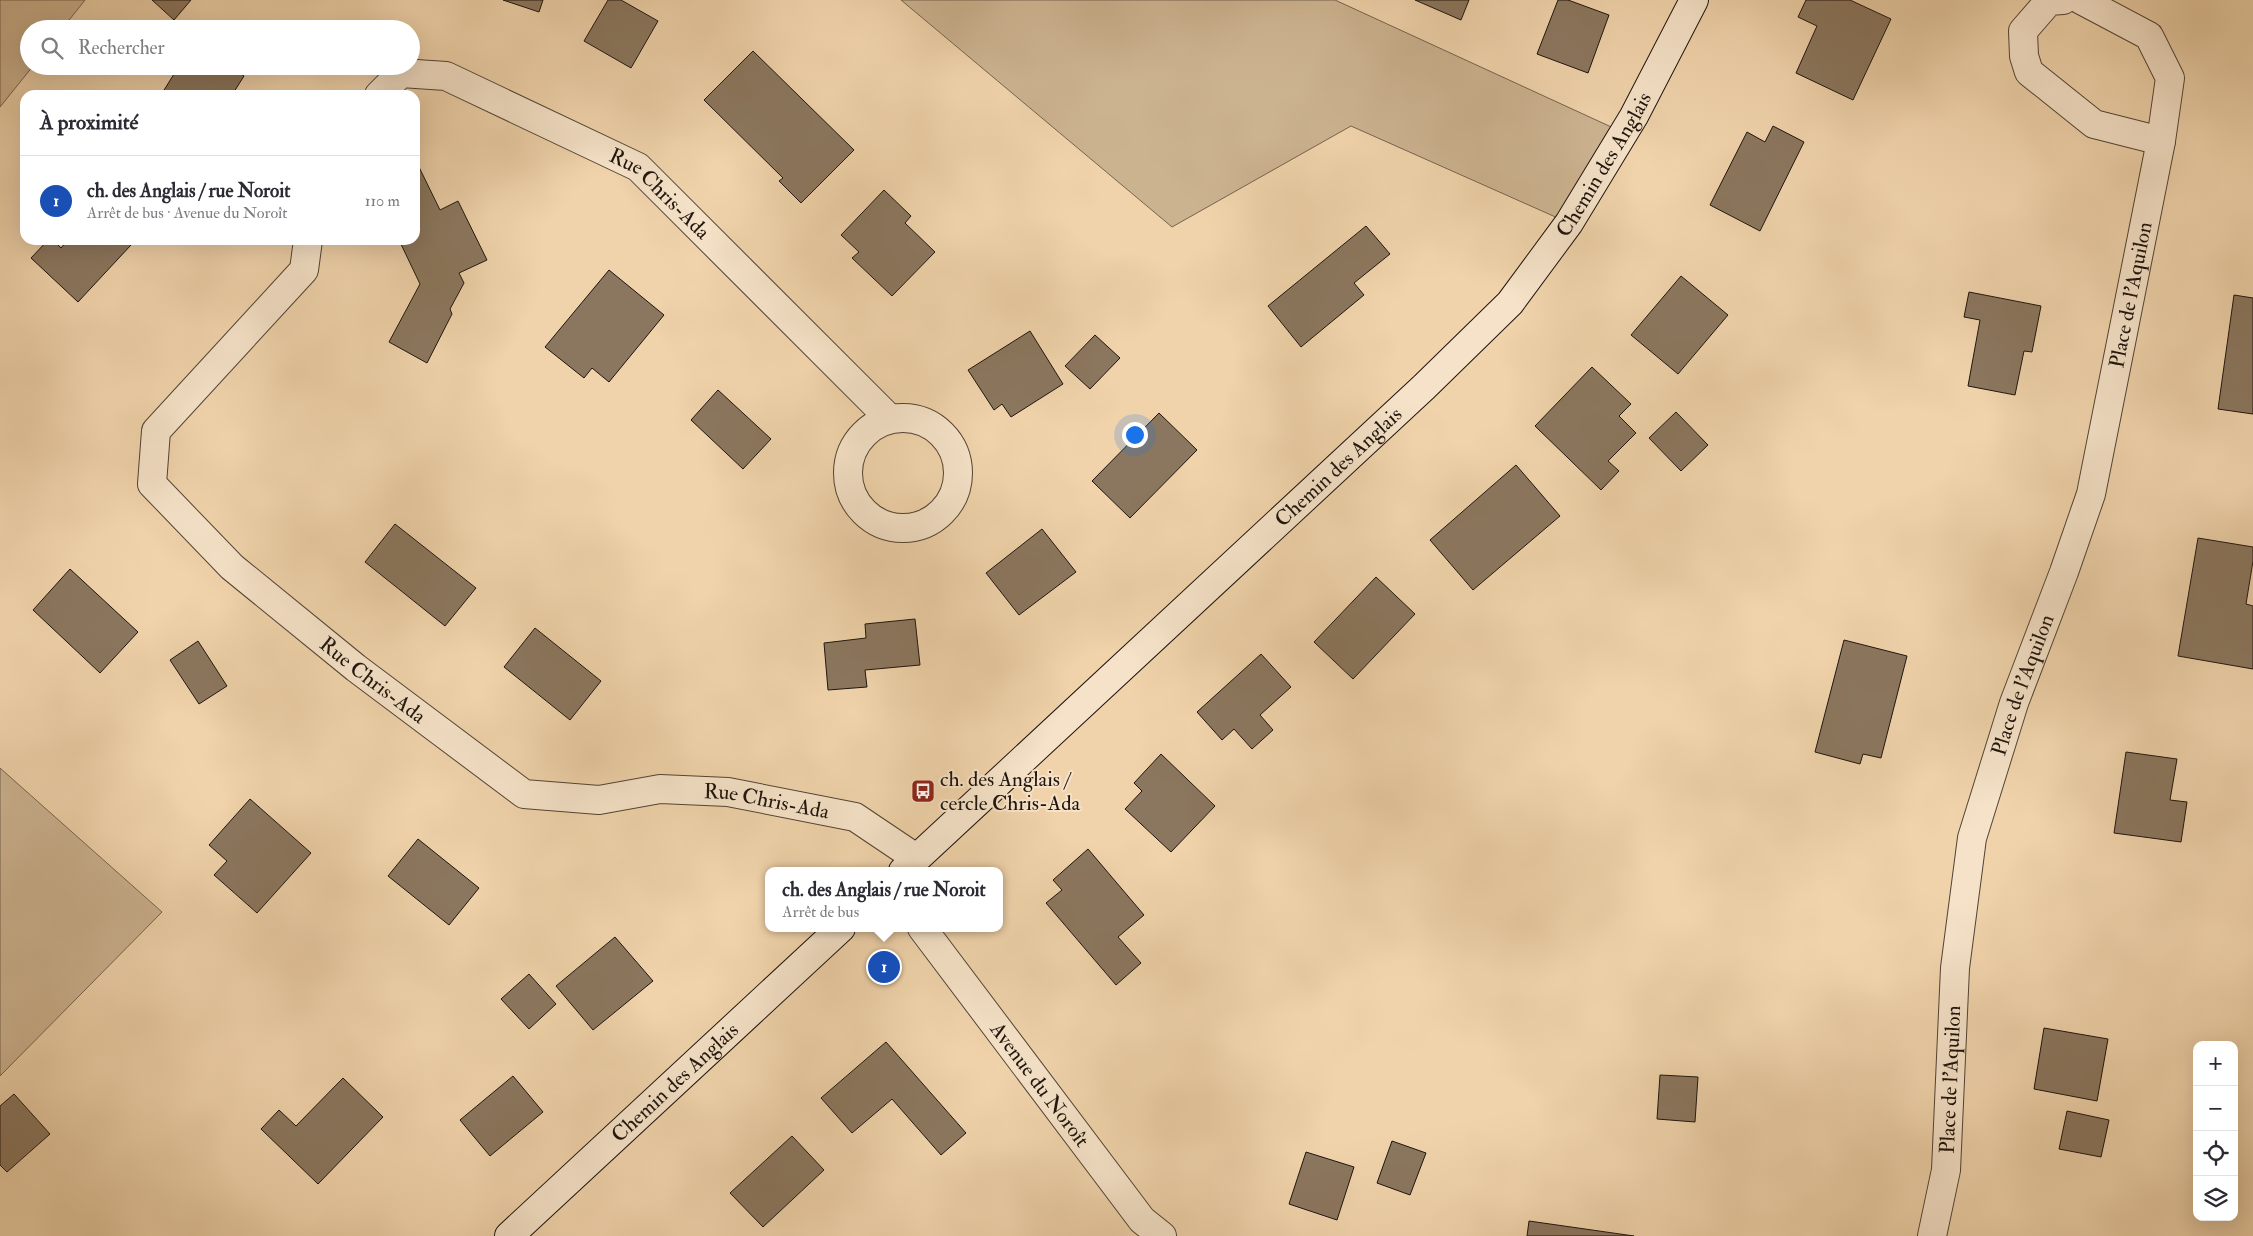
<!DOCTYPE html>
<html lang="fr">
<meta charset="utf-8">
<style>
body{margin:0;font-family:"IM FELL Double Pica",serif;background:#f7f7f7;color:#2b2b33}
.controls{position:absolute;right:15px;bottom:15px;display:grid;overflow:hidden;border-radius:10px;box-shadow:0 5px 20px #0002}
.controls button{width:45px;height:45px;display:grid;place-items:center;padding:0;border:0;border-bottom:1px solid #e1e1e2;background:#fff;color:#2b2b33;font:25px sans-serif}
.you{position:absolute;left:1134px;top:434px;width:18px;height:18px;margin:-12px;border:4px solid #fff;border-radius:50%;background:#1a73e8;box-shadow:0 0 0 8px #1a73e833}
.badge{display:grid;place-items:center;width:32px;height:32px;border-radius:50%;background:#ea580c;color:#fff;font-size:16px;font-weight:700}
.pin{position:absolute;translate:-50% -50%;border:2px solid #fff;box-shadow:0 1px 5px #0006}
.popup{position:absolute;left:765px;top:867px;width:238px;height:65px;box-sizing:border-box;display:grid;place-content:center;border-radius:10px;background:#fff;filter:drop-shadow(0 1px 4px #0005);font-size:16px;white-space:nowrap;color:#7c7c81}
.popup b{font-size:19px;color:#2b2b33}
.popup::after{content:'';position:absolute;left:50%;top:100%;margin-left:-10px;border:10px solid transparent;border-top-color:#fff}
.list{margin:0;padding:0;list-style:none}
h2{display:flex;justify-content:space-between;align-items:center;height:65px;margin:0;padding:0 20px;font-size:21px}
h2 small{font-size:16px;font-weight:400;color:#7c7c81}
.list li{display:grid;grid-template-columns:32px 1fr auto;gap:15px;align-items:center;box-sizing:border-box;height:90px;padding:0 20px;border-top:1px solid #e1e1e2}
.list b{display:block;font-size:19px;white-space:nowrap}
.list p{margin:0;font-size:16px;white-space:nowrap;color:#7c7c81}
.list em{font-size:16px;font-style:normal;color:#7c7c81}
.icon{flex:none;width:28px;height:28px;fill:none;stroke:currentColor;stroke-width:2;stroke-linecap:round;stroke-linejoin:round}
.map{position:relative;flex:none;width:2253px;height:1236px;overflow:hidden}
.search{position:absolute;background:#fff;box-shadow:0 5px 20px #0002;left:20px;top:20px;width:400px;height:55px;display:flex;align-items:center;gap:12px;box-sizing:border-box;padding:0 18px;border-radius:28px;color:#7c7c81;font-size:19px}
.panel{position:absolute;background:#fff;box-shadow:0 5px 20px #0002;left:20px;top:90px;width:400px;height:155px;border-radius:15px}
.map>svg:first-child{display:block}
</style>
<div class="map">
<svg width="2253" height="1236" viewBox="0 0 2253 1236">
<rect width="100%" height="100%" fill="#f0d3ab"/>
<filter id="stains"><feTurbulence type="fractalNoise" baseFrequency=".004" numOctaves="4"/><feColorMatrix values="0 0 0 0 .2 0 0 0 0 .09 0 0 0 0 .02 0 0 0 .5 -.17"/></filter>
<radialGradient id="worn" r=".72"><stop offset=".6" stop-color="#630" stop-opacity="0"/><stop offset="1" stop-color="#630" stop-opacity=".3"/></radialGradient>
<g fill="#ccb390" stroke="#75644e">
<path d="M0 0H85L62 29H29V66H33L0 107Z"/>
<path d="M901 0H1335L1620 131 1569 223 1351 126 1172 227Z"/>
<path d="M0 768 162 912 0 1076Z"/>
</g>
<g fill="#8b775f" stroke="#1e140d">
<path d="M152 0H191L174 20Z"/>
<path d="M503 0H543L539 12Z"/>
<path d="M608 0H621L658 21 631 68 584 41Z"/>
<path d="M1415 0H1469L1461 20Z"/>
<path d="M1558 0H1568L1609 15 1588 73 1537 54Z"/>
<path d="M1806 0H1850L1891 19 1853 100 1796 73 1817 26 1798 17Z"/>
<path d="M753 51 854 150 801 203 779 181 783 178 704 100Z"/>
<path d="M179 66H229L244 76 232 95H161Z"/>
<path d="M1773 126 1804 142 1760 231 1710 205 1747 132 1765 142Z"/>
<path d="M418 165 440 210 458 201 487 260 459 273 464 283 450 309 452 314 427 363 389 342 420 284 399 240H415V166Z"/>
<path d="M884 190 911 216 905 223 935 252 892 296 852 258 859 252 841 235Z"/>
<path d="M1366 226 1390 254 1354 283 1364 295 1301 347 1268 306Z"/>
<path d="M48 240H53L61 248 68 240H126L131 245 78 302 31 258Z"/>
<path d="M609 270 664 315 609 382 592 368 584 378 545 347Z"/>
<path d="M1681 276 1728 315 1678 374 1631 335Z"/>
<path d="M1969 292 2041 306 2032 352 2024 351 2015 395 1968 386 1980 320 1964 317Z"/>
<path d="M2234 295 2253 298V414L2218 409Z"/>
<path d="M1030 331 1063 384 1011 417 1002 404 994 410 968 370Z"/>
<path d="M1095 335 1120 358 1090 389 1065 366Z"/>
<path d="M1592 367 1631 404 1619 416 1636 433 1608 461 1619 471 1601 490 1535 426Z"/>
<path d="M718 390 771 439 743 469 691 420Z"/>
<path d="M1676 412 1708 445 1681 471 1649 438Z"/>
<path d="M1159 413 1197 450 1130 518 1092 481Z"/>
<path d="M1516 465 1560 516 1473 590 1430 540Z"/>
<path d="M395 524 476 588 445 626 365 562Z"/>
<path d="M1042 529 1076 572 1019 615 986 573Z"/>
<path d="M2198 538 2253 547V561L2246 604 2253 606V669L2178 656Z"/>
<path d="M70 569 138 632 100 673 33 610Z"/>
<path d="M1376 577 1415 614 1353 679 1314 642Z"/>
<path d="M915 619 920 665 865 670 867 687 828 690 824 643 866 638 865 624Z"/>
<path d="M535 628 601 681 570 720 504 667Z"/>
<path d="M1844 640 1907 656 1881 758 1863 754 1860 764 1815 752Z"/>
<path d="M198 641 227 686 199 704 170 660Z"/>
<path d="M1261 654 1291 687 1260 715 1273 730 1252 749 1234 729 1222 740 1197 712Z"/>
<path d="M2126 752 2177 759 2170 800 2187 802 2181 842 2114 833Z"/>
<path d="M1161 754 1215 806 1171 852 1125 809 1142 791 1134 783Z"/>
<path d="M250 799 311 853 257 913 214 875 227 861 209 845Z"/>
<path d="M418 839 479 888 449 925 388 876Z"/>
<path d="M1088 849 1144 915 1118 937 1141 963 1116 985 1046 903 1062 890 1053 880Z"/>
<path d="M615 937 653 981 593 1030 556 986Z"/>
<path d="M529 974 556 1004 529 1029 501 999Z"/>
<path d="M2044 1028 2108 1039 2097 1101 2034 1089Z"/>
<path d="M886 1042 966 1133 941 1155 892 1099 852 1133 821 1098Z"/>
<path d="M1660 1075 1698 1077 1695 1122 1657 1119Z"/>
<path d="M513 1076 543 1112 490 1156 460 1120Z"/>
<path d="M343 1078 383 1117 318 1184 261 1129 279 1110 296 1126Z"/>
<path d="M14 1094 50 1134 7 1172 0 1165V1106Z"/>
<path d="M2067 1111 2109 1120 2101 1157 2059 1149Z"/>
<path d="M792 1136 824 1170 763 1227 730 1193Z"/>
<path d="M1392 1141 1426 1153 1410 1195 1377 1183Z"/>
<path d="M1306 1152 1354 1167 1337 1220 1289 1204Z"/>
<path d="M1529 1221 1634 1236H1527Z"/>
</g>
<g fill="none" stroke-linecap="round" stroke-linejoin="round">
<g stroke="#524434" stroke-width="30">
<g id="street">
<path d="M2063 0 2049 1 2023 31 2024 56 2029 72 2094 124 2161 141"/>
<path id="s1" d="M379 95 401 73 446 76 638 167 890 419"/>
<path id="s2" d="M308 240 304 270 156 431 152 484 232 567 356 668 524 794 599 800 660 789 728 792 855 817 916 858"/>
<circle cx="903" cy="473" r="55"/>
<path id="s3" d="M922 928 1142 1220 1162 1236"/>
<path id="s4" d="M1932 1236 1946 1170 1955 968 1972 838 2014 703 2064 572 2091 494 2161 141 2170 78 2149 36 2081 0"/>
</g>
</g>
<g stroke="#1e140d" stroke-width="30">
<g id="secondary">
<path id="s5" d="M903 871 1424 387 1510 303 1569 223 1634 116 1694 0"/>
<path id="s6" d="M509 1236 841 928"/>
</g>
</g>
<use href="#street" stroke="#f5e2c8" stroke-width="28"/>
<use href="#secondary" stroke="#f5e2c8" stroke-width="28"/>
</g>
<defs>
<g id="bus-square" transform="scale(1.25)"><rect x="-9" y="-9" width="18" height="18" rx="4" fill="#8f2418" stroke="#f5e2c8"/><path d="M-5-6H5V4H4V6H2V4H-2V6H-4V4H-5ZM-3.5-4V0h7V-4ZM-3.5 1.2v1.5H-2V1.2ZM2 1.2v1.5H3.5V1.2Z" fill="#fff"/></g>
</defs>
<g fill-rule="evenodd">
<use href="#bus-square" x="923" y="791"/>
</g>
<g text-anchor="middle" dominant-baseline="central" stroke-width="4" stroke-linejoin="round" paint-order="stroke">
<g font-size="21" fill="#1e140d" stroke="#f5e2c8">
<text stroke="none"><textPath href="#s5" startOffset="999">Chemin des Anglais</textPath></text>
<text stroke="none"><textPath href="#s1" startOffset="322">Rue Chris-Ada</textPath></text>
<text stroke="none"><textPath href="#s4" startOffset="968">Place de l'Aquilon</textPath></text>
<text stroke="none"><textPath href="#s5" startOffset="594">Chemin des Anglais</textPath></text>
<text stroke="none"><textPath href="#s2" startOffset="598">Rue Chris-Ada</textPath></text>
<text stroke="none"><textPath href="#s4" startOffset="562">Place de l'Aquilon</textPath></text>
<text stroke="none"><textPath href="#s2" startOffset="1032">Rue Chris-Ada</textPath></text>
<text stroke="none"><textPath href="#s4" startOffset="158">Place de l'Aquilon</textPath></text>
<text stroke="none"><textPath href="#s6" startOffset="226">Chemin des Anglais</textPath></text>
<text stroke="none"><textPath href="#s3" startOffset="196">Avenue du Noroît</textPath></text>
</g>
<g font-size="21" fill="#1e140d" stroke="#f5e2c8" text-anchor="start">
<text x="940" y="779">ch. des Anglais /<tspan x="940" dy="24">cercle Chris-Ada</tspan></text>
</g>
</g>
<rect width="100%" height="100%" filter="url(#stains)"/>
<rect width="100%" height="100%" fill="url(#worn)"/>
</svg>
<div class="controls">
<button>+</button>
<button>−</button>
<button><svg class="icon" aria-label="locate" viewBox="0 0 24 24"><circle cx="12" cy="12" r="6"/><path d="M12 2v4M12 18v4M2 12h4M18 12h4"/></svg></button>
<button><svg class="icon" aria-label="layers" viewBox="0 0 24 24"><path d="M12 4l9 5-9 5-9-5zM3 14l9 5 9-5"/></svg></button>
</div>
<div class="you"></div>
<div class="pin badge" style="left:884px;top:967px;background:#1a4fb4">1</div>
<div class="popup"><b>ch. des Anglais / rue Noroit</b>Arrêt de bus</div>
<div class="search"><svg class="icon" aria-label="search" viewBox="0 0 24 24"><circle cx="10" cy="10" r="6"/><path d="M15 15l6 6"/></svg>Rechercher</div>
<section class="panel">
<h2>À proximité<small></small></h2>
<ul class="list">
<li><span class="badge" style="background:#1a4fb4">1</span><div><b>ch. des Anglais / rue Noroit</b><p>Arrêt de bus · Avenue du Noroît</p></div><em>110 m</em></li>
</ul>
</section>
</div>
